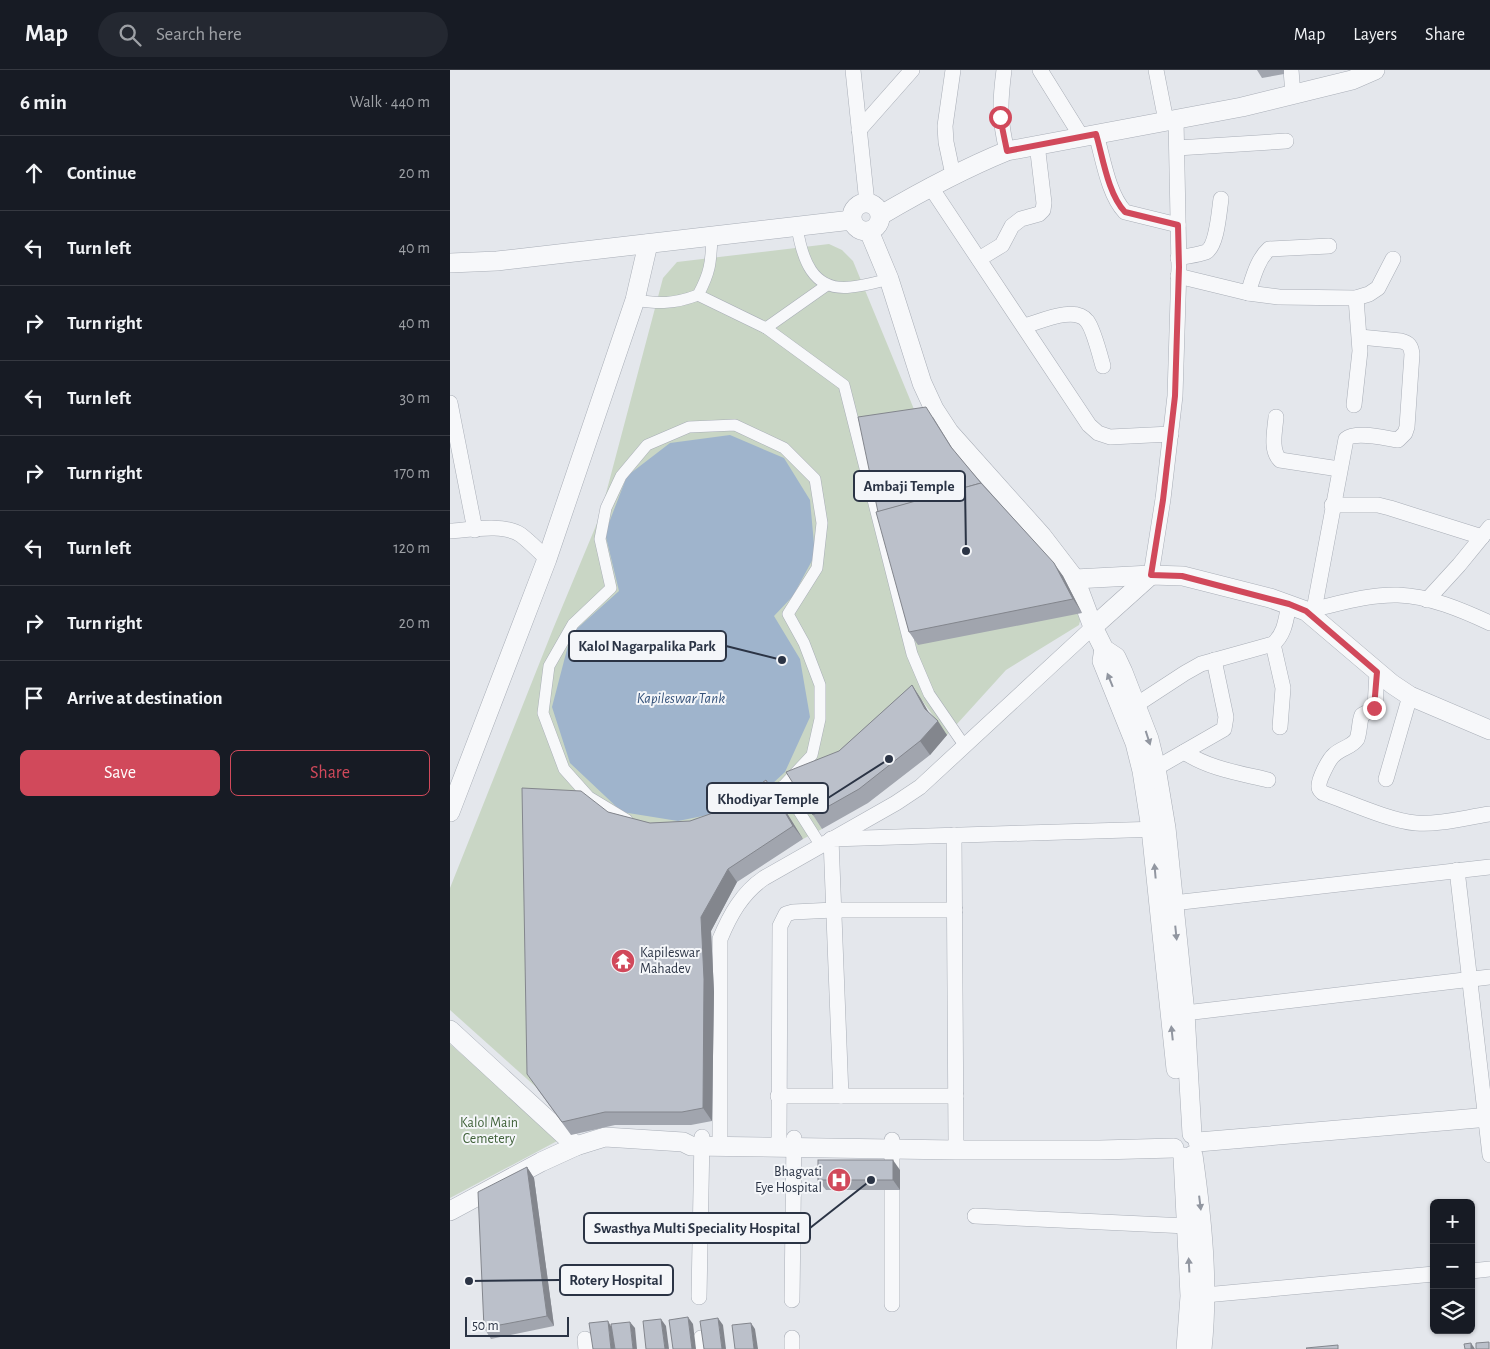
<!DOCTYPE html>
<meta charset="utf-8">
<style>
body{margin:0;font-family:"Alegreya Sans",sans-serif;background:#242831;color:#f1f3f6}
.controls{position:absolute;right:15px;bottom:15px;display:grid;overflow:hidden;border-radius:8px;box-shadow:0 1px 4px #0004}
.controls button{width:45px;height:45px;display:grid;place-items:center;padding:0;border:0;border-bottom:1px solid #363941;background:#171b24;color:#f1f3f6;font:25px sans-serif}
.scale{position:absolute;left:15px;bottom:12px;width:104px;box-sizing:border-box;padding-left:5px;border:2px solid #2b3445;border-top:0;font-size:14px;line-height:18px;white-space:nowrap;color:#2b3445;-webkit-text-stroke:4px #f4f6f9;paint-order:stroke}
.stop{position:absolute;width:15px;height:15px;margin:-11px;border:4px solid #d1495b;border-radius:50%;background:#fff}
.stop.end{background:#d1495b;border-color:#fff;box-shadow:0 1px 5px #0008}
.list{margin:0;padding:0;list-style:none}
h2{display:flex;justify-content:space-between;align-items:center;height:65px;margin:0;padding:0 20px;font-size:21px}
h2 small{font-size:16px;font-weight:400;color:#9ea1a6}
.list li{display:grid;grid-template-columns:32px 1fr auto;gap:15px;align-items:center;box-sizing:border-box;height:75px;padding:0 20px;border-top:1px solid #363941}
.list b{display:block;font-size:19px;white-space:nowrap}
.list em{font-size:16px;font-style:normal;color:#9ea1a6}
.actions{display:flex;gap:10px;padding:15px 20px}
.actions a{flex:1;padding:11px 0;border:1px solid #d1495b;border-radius:8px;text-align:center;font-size:18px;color:#d1495b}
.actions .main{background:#d1495b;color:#fff}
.icon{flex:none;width:28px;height:28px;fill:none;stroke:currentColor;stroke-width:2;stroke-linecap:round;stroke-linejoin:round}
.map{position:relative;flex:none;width:1040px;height:1279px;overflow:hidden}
header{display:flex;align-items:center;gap:30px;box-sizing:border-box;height:70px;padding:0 25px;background:#171b24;border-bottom:1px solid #363941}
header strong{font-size:24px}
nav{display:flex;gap:28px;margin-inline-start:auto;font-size:18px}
.search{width:350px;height:45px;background:#242831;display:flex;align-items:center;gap:12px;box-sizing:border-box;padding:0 18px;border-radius:28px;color:#9ea1a6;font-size:19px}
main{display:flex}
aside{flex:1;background:#171b24}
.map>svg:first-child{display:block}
</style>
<header>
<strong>Map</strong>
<div class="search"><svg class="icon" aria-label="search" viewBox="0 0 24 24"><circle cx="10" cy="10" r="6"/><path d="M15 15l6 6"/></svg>Search here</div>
<nav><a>Map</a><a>Layers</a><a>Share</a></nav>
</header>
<main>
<aside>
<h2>6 min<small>Walk · 440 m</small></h2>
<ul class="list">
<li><svg class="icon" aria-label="ahead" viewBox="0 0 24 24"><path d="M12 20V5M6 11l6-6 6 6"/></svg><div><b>Continue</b></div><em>20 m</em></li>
<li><svg class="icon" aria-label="left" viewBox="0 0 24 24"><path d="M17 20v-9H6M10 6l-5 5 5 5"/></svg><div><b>Turn left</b></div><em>40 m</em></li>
<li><svg class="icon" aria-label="right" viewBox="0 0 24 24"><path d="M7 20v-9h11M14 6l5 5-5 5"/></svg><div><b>Turn right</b></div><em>40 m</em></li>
<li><svg class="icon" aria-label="left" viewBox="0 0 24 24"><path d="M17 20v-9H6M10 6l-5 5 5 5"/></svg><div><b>Turn left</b></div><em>30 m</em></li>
<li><svg class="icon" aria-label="right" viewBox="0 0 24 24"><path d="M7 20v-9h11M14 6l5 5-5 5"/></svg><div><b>Turn right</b></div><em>170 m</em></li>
<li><svg class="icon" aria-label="left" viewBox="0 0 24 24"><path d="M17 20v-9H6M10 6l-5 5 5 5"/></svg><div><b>Turn left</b></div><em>120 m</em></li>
<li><svg class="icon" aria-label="right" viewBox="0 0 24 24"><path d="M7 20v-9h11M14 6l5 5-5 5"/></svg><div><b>Turn right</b></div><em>20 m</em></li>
<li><svg class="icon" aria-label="arrive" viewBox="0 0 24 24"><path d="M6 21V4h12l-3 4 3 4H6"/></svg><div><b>Arrive at destination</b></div></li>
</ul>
<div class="actions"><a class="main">Save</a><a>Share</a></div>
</aside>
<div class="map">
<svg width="1040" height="1279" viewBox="0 0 1040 1279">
<rect width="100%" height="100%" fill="#e4e7ec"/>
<g fill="#c9d6c5">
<path d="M379 174 392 180 403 191 468 349 632 543 629 555 556 600 497 665 471 629 346 716 372 759 353 769 249 764 82 732 86 1017 0 940V818L103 559 150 446 213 208 227 192Z"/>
<path d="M0 974 109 1070 0 1128Z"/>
</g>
<path fill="#9fb4cc" d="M280 365 334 388 360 430 365 485 343 526 324 546 350 589 360 647 335 702 297 737 228 751 172 742 120 693 102 637 121 564 169 521 155 463 177 406 220 373Z"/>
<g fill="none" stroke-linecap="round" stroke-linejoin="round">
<g stroke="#a9aeb7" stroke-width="12">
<g id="pedestrian">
<path d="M347 157C352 188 362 222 401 217 414 216 427 212 439 209"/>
<path d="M248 225 316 258 394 315 462 584 479 624 514 675"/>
<path d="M185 230C209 234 224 234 248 225 260 203 261 193 262 167"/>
<path d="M316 258 377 215"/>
<path d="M311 730 333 716"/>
<path d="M177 750 139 727 114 699 93 643 99 596 123 554 161 518 150 469 156 438 171 406 197 375 239 357 285 355 334 378 365 409 372 453 367 498 338 544 354 573 370 615V649L362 685 333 716 371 776"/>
</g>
</g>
<g stroke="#a9aeb7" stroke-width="16">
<g id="minor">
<path d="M403 0 417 133"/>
<path d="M503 0 495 56 496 72 503 105"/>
<path d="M554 0C550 31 549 49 557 81"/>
<path d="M590 0 631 66"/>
<path d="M706 0 716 51"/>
<path d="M841 0 843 24"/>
<path d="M409 60 462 0"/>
<path d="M646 64C653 88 658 124 675 142L728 155"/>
<path d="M727 78 836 71"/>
<path d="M480 116 639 355 648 363 660 367 721 364"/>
<path d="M728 188C737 186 748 185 756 182 767 176 769 142 771 129"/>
<path d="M529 189 552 175 562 156 571 149 589 144 593 140 594 133 587 74"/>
<path d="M728 206 798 223 829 227 906 228 919 224 928 218 943 189"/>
<path d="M798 223C803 208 807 190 819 179L879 176"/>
<path d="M574 256C590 252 625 235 637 251 643 258 650 285 653 296"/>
<path d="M0 333 25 460"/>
<path d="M904 335 910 281 906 228"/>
<path d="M826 347C825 360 820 380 830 390L889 399"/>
<path d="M882 435H928L940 438 1032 467"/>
<path d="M0 461C19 460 54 453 71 465 80 472 89 481 97 489"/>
<path d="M701 505 713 429 725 326 729 197 726 50"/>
<path d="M977 530 1009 495 1040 457"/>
<path d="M864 540 896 369C906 361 934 368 948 370L955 363 957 357 962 284C961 276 959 273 951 271L910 267"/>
<path d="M856 541C885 535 917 524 948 525 979 526 1012 540 1040 553"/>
<path d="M823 574 833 618 830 657"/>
<path d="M927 602 925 638 912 645C909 652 910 661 907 669 902 677 891 678 884 685 879 689 868 710 869 717 869 720 871 721 873 723 899 732 940 751 966 753 990 755 1017 747 1040 744"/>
<path d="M686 635 735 603 751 594 823 574C835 564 836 549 839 534"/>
<path d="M734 682C760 699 789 703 818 710"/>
<path d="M706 698 774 659 776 647 764 590"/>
<path d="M936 709 960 626"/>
<path d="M504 765 506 1071"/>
<path d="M1007 800 1040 1085"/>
<path d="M723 833 1040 797"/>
<path d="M735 943 1040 907"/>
<path d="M328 1026H506"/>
<path d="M391 1026 381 769 710 759"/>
<path d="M270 1066V869C280 845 292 823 314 808L446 733 470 717 643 557"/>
<path d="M329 1068 330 856 336 844 343 842 384 840H505"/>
<path d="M525 1146 737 1156"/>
<path d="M1021 1201 1040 1199"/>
<path d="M744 1226 984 1204"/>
<path d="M249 1227 252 1067"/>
<path d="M342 1230 344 1068"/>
<path d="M442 1234V1070"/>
<path d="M251 1268 252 1279"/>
<path d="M135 1269 136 1279"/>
<path d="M342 1279V1268"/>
</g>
</g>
<g stroke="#a9aeb7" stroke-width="20">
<g id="tertiary">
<circle cx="416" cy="147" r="14"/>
<path d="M431 145C472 121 513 99 557 81L792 37 902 10 925 0"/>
<path d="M419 161 439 209 472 313 484 339 499 362 592 466 625 509 643 557 654 579 666 587 673 602 699 669 706 698 716 758 735 943 742 1064"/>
<path d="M0 193 47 191 402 150"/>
<path d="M625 509 701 505 733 506 820 528 856 541 942 614 960 626 1040 660"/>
<path d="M643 557 701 505"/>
<path d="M654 579 652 591 685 673 692 701 701 759 726 999"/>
<path d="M0 742 97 489 185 230 198 174"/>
<path d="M0 960 126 1076"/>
<path d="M748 1072 1040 1047"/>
<path d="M743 1085C752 1149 759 1214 752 1279"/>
<path d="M733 1087 740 1226 736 1279"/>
<path d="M0 1141 91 1092 126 1076 155 1067 233 1072 241 1076 506 1080H650L724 1078"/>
</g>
</g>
<use href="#pedestrian" stroke="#f7f8fa" stroke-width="11"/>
<use href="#minor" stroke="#f7f8fa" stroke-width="15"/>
<use href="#tertiary" stroke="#f7f8fa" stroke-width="19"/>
</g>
<g fill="#a1a5ae">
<path d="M807 0H834V4L812 8Z"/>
<path d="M483 347 504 381 531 413 613 506 632 543 468 575 459 562 428 442Z"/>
<path d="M462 615 471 629 479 643 497 665 480 685 418 733 372 759 363 745 389 681Z"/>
<path d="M316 710 325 724 353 769 287 812 261 861 264 922 262 1051 241 1055H165L121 1065 86 1017 158 742 200 753 240 751 277 738Z"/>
<path d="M77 1097 84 1108 104 1256 41 1269 34 1258Z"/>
<path d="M450 1100V1120H376L368 1110Z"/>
</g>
<g fill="#83868d">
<path d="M604 493 613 506 632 543 623 529Z"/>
<path d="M462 615 471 629 484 652 475 639Z"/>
<path d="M488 651 497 665 480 685 470 671Z"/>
<path d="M316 710 325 724 353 769 343 756Z"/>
<path d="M278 799 287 812 261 861 264 922 262 1051 253 1038 251 847Z"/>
<path d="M443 1090 450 1100V1120L443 1110Z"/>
<path d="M77 1097 84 1108 104 1256 97 1246Z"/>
<path d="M238 1247 243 1254 246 1279H242Z"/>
<path d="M268 1248 273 1255 276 1279H272Z"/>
<path d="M211 1249 216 1256 219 1279H215Z"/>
<path d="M158 1251 162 1258 165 1279H161Z"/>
<path d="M180 1252 185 1258 187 1279H183Z"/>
<path d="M301 1253 305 1259 308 1279H304Z"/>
<path d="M1021 1273 1025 1279H1021Z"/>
</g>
<g fill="#bbc0ca" stroke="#83868d">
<path d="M476 337 501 377 531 413 428 442 408 347Z"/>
<path d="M531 413 604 493 623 529 459 562 426 442Z"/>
<path d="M462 615 475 639 488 651 470 671 409 719 363 745 336 702 389 681Z"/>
<path d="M316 710 343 756 278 799 251 847 254 909 253 1038 232 1042H155L112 1052 77 1004 72 718 131 721 158 742 200 753 240 751 277 738Z"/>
<rect x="368" y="1090" width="75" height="20"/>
<path d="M77 1097 97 1246 34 1258 28 1122Z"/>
<path d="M238 1247 242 1279H223L219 1250Z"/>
<path d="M268 1248 272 1279H254L250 1251Z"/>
<path d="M211 1249 215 1279H196L193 1251Z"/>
<path d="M158 1251 161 1279H143L139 1253Z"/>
<path d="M180 1252 183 1279H165L161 1254Z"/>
<path d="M301 1253 304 1279H285L282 1255Z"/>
<path d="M1039 1272V1279H1026V1273Z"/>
<path d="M1021 1273V1279H1015L1014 1274Z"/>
<path d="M888 1275V1279H857L856 1278Z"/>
</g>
<defs><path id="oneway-solid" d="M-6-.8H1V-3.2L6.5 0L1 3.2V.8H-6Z" transform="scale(1.25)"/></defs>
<g fill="#9196a0">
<use href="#oneway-solid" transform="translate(660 610) rotate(-112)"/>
<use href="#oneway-solid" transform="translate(698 668) rotate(72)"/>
<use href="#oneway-solid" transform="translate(705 801) rotate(-95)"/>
<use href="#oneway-solid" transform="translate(726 863) rotate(84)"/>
<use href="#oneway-solid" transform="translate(722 963) rotate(-96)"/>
<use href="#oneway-solid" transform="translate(750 1133) rotate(83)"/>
<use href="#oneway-solid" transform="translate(739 1195) rotate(-93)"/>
</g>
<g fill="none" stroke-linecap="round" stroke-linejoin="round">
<path stroke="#d1495b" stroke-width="6" d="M550 47 557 81 646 64C653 88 658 124 675 142L728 155 729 197 725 326 713 430 701 505 732 506 839 534 856 541 927 602 924 638"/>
</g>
<defs>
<g id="temple-disc" transform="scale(1.25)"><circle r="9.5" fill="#d1495b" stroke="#f4f6f9"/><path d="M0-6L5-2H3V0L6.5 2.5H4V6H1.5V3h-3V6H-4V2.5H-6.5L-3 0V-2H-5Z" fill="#fff"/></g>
<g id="hospital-disc" transform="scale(1.25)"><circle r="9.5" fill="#d1495b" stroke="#f4f6f9"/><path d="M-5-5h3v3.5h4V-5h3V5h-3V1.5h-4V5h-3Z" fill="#fff"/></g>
</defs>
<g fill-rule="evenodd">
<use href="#temple-disc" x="173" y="891"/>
<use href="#hospital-disc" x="389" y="1110"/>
</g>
<g text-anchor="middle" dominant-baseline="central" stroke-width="4" stroke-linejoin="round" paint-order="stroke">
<g font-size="14" fill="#2b3445" stroke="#f4f6f9" text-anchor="start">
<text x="190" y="883">Kapileswar<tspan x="190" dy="16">Mahadev</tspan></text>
<text x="372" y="1102" text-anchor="end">Bhagvati<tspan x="372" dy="16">Eye Hospital</tspan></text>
</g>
<g font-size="14" fill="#3f6138" stroke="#f4f6f9">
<text x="39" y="1053">Kalol Main<tspan x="39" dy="16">Cemetery</tspan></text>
</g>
<g font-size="15" font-style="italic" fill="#34527a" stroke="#f4f6f9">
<text x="231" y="628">Kapileswar Tank</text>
</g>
</g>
<path fill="none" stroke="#2b3445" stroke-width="2" d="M516 481L515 416M332 590L276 576M439 689L378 728M421 1110L360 1158M19 1211L110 1210"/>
<g fill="#2b3445" stroke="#f4f6f9" stroke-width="2">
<circle cx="516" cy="481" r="5"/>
<circle cx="332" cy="590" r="5"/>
<circle cx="439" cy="689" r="5"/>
<circle cx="421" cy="1110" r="5"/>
<circle cx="19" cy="1211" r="5"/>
</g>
<g fill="#f4f6f9" stroke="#2b3445" stroke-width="2">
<rect x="404" y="401" width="111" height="30" rx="5"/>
<rect x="119" y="561" width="157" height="30" rx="5"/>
<rect x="257" y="713" width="121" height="30" rx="5"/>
<rect x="134" y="1143" width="226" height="30" rx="5"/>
<rect x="110" y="1195" width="113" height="30" rx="5"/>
</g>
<g font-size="15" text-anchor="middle" font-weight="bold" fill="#2b3445">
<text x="459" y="421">Ambaji Temple</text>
<text x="197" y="581">Kalol Nagarpalika Park</text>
<text x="318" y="734">Khodiyar Temple</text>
<text x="247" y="1163">Swasthya Multi Speciality Hospital</text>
<text x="166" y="1215">Rotery Hospital</text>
</g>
</svg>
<div class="controls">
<button>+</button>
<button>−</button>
<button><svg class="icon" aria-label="layers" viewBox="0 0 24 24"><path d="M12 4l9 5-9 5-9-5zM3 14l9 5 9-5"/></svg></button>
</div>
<div class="scale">50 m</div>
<div class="stop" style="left:550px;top:47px"></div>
<div class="stop end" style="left:924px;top:638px"></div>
</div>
</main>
